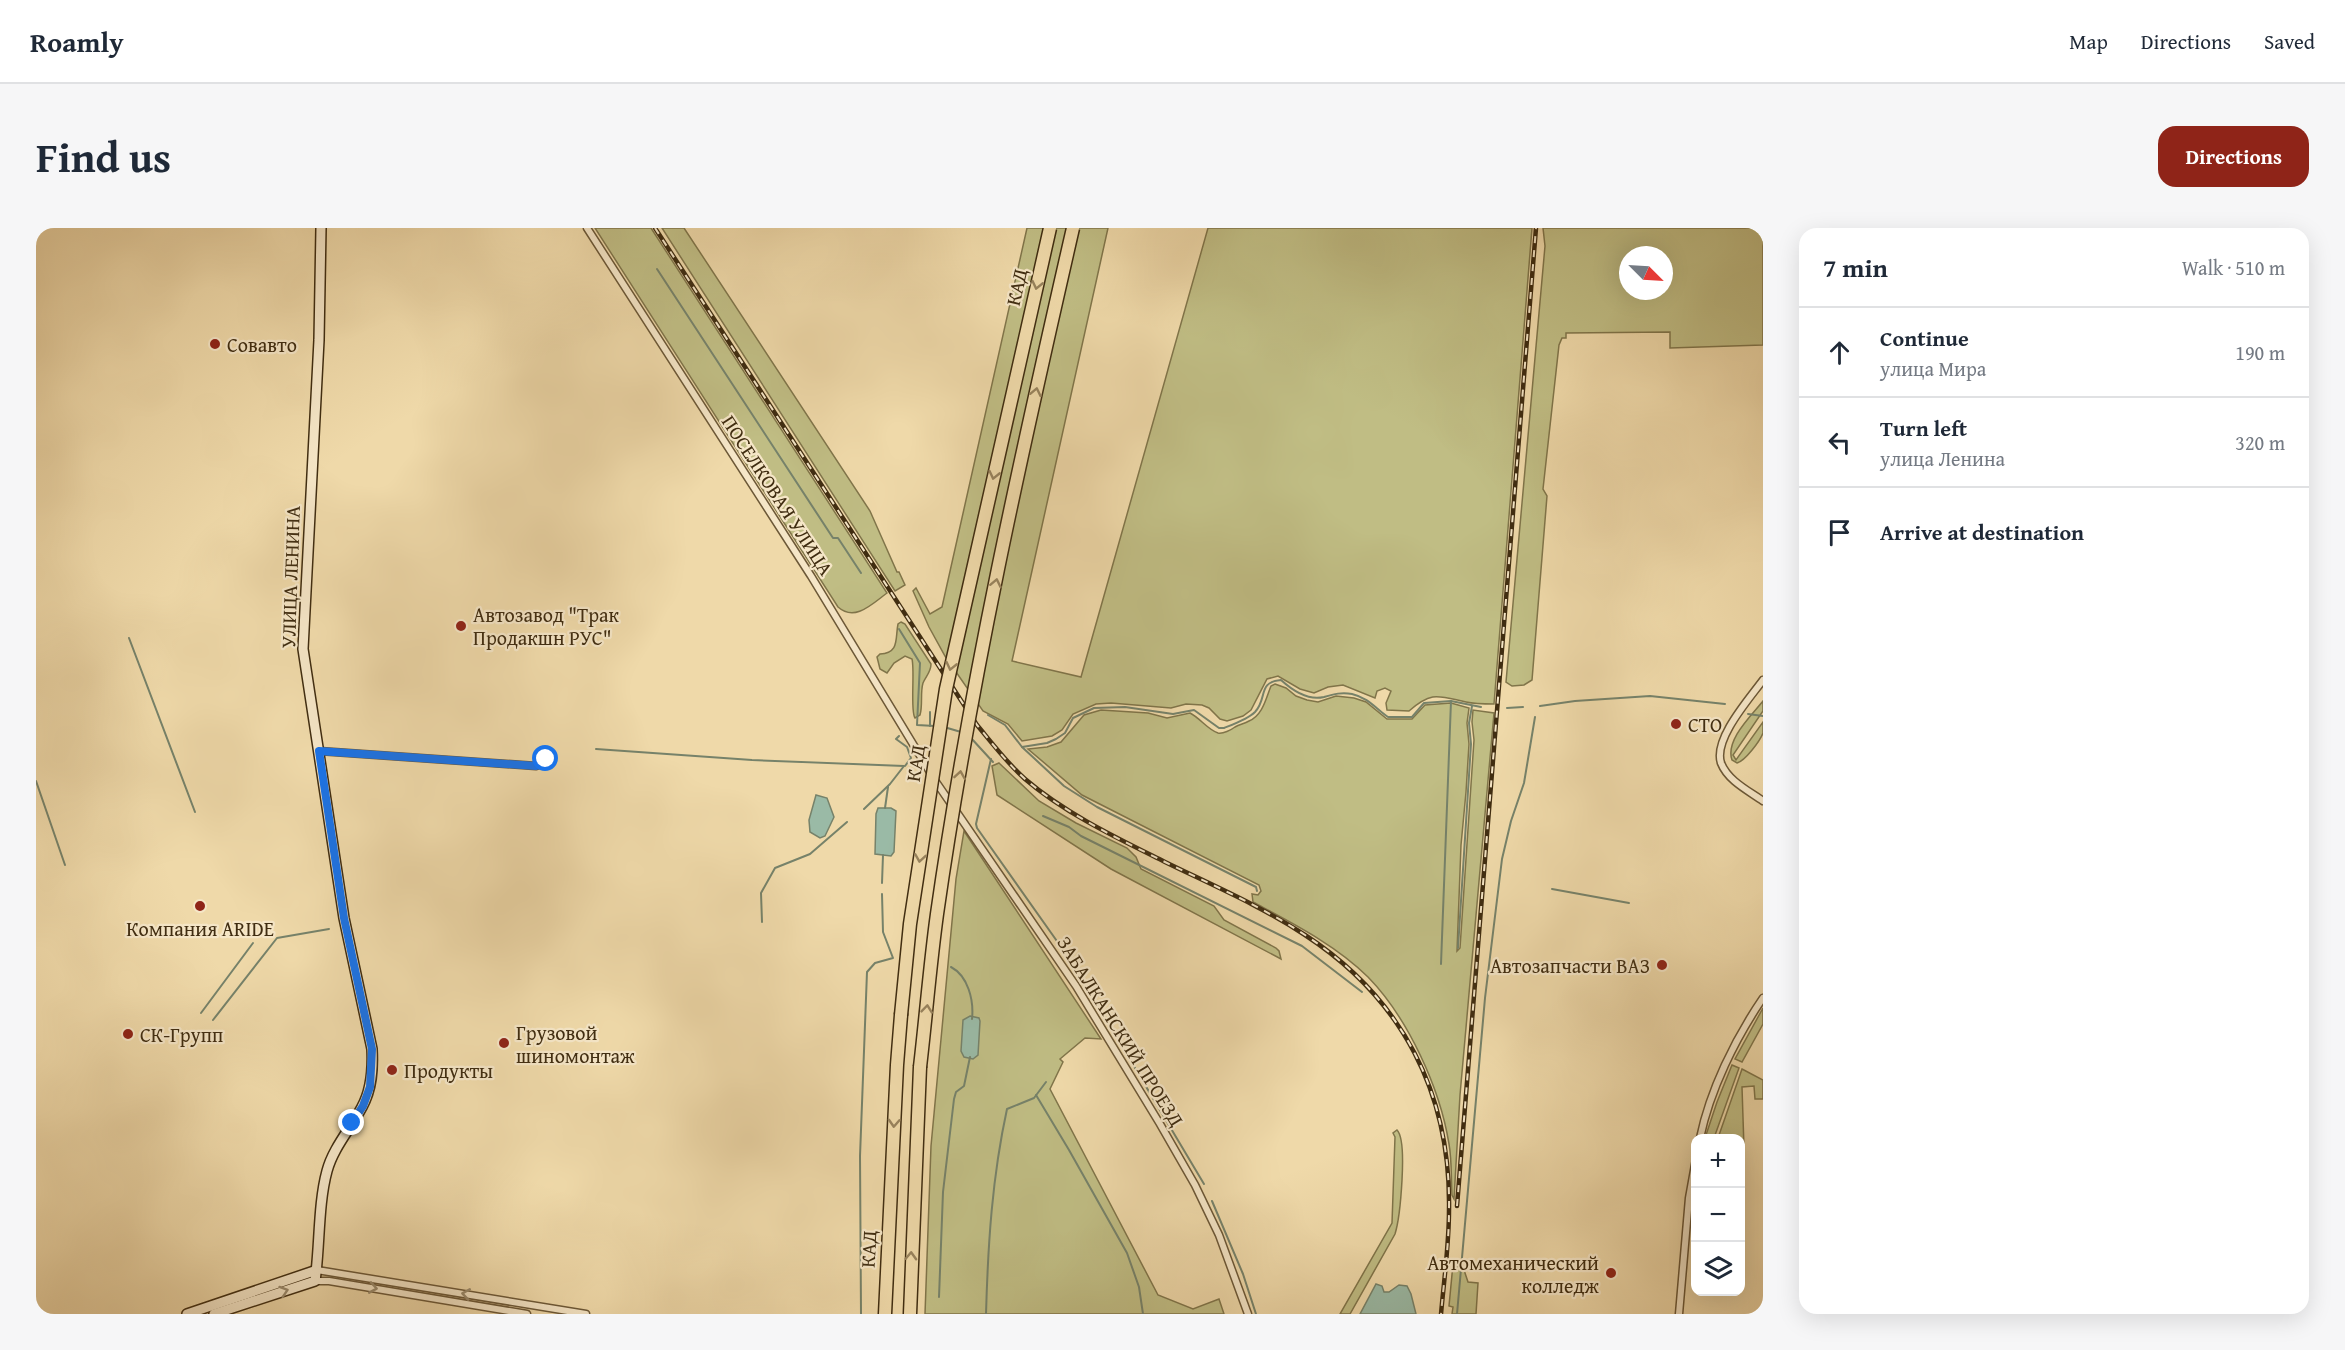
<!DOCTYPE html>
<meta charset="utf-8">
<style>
body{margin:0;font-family:"Gentium Book Plus",serif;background:#f6f6f7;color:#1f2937}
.controls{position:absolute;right:18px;bottom:18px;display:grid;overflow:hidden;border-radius:12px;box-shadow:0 6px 24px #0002}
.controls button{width:54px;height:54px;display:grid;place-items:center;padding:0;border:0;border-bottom:2px solid #e0e1e3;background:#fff;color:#1f2937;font:30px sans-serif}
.compass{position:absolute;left:1583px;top:18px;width:54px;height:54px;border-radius:50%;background:#fff;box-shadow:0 6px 24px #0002;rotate:114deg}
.stop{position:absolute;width:18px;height:18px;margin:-14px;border:4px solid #1a73e8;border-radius:50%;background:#fff}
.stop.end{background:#1a73e8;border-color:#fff;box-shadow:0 2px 6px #0008}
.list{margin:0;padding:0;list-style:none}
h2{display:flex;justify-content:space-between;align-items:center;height:78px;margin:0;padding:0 24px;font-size:26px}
h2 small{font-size:20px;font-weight:400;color:#747a83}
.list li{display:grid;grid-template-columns:39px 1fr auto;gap:18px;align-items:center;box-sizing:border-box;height:90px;padding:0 24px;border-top:2px solid #e0e1e3}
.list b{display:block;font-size:22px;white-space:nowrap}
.list p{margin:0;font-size:20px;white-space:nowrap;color:#747a83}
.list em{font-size:20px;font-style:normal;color:#747a83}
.icon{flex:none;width:33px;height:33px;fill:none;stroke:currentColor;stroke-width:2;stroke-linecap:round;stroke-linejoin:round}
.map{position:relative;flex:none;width:1727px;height:1086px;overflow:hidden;border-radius:18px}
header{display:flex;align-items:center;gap:36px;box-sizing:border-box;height:84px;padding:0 30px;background:#fff;border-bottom:2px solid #e0e1e3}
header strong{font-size:28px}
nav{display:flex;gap:33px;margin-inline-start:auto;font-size:21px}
.intro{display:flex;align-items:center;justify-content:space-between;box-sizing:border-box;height:144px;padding:0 36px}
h1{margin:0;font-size:42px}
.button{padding:15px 27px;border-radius:18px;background:#8f2418;color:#fff;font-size:21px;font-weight:700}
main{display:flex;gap:36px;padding:0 36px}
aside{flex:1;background:#fff;border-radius:18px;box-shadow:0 6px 24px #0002}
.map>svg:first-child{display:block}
</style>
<header>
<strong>Roamly</strong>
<nav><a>Map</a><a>Directions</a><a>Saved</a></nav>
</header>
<div class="intro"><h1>Find us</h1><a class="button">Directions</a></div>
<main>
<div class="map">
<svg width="1727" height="1086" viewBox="0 0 1727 1086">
<rect width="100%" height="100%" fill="#efd9a9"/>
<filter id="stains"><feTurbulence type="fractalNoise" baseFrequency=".00333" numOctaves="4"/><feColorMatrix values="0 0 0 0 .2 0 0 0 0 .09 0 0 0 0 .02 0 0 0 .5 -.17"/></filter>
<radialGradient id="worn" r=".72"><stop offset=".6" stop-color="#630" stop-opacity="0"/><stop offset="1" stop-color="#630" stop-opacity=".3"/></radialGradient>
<g fill="#c0bd84" stroke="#80754a" stroke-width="1.5" fill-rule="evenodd">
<path d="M559 0H615L851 365C836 376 819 394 802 379Z"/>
<path d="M626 0H648L834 283 861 344H863L869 357 859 363Z"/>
<path d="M991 0H1072L976 433 1045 449 1172 0H1496L1458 476C1449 476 1439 476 1430 474 1402 468 1396 463 1373 483L1351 482 1350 475 1355 463 1349 460 1341 463 1339 470 1307 457 1292 459 1278 465 1264 461 1242 448 1231 451 1215 482 1207 488 1191 493 1184 491 1173 480 1166 477 1150 476 1135 480 1075 475 1060 476 1037 486 1026 502 1016 508 986 513 972 496 947 483 909 428 893 399 877 363 880 360 894 386 906 379Z"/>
<path d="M1507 0H1727V117L1634 120V104L1530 105V110H1526L1523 117 1507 261 1511 268 1496 452 1488 457 1476 458 1470 454 1509 18ZM1592 27H1628V63H1592Z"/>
<path d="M865 394 869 396 895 436C895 444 890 448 887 455 884 465 887 477 884 487L879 490C874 484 879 443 876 431L869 428 858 435 851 445 844 441 841 429 844 426C864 425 859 410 862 396Z"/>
<path d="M1239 456 1250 460 1260 468 1271 472 1282 474 1300 468 1318 470 1330 474 1351 491H1376L1389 477 1415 475 1433 480 1431 495 1433 516 1430 564 1425 617 1421 723 1424 720 1438 512 1436 494 1437 482 1458 485 1424 867 1418 971 1416 967C1415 950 1416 933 1413 916 1404 860 1372 790 1332 749 1300 717 1256 695 1217 674L1216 666 1222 667 1225 663 1223 657 1046 567 992 521 1011 519 1025 514 1048 487 1065 482 1112 485 1131 490 1154 485C1164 490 1172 502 1182 505 1187 506 1195 502 1199 499 1204 496 1208 496 1213 493 1227 487 1230 470 1235 458Z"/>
<path d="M1727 473V483L1697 527 1700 532 1727 494C1727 498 1727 501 1727 505 1724 513 1709 533 1701 535L1696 532C1689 512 1716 487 1727 473Z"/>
<path d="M963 535 1003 573 1040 595 1091 620 1100 629 1105 641 1178 678 1188 692 1240 720 1243 723 1245 731 1075 641 961 567 956 538Z"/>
<path d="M928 603 1065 811 1049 810 1024 831 1027 834 1014 861 1122 1067 1157 1081 1183 1071 1188 1086H889L895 918 920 651Z"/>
<path d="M1727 780V796L1706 834 1699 831Z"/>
<path d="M1696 837 1703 840 1678 910H1669L1681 874Z"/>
<path d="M1706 841 1727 852V871H1719L1718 858 1706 859 1708 920H1705L1704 910H1682Z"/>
<path d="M1361 902C1372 913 1364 990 1359 1006L1314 1086H1304L1356 995 1359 909 1357 905Z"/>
<path d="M1417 1036 1428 1042 1432 1054 1442 1055 1440 1086H1416L1417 1079 1413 1078Z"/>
</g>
<g fill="#9abaa6" stroke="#76826a" stroke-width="1.5">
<path d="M780 567 791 570 798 589 789 608 784 610 774 604 773 592Z"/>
<path d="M842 580H855L860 583 858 624 855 628 839 626 840 586Z"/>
<path d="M934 788 943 790 944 793 942 827 937 831 928 829 925 823 927 792Z"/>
<path d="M1340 1056 1346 1058 1348 1064H1353L1363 1057 1371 1058 1375 1066 1380 1086H1324Z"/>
</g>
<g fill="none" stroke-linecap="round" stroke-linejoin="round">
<g stroke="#76826a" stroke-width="2">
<path d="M621 41 797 310H802L825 345"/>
<path d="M863 401 884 435 881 497 899 498"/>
<path d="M93 410 159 584"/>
<path d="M1504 478 1539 473 1614 468 1689 476"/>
<path d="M1471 480 1487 479"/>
<path d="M894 484V498"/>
<path d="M1712 486 1727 488"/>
<path d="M952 487 969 497 986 519 1011 515 1020 511 1029 505 1037 490 1058 480 1089 479 1137 486 1158 482 1183 500H1188C1198 496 1212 491 1219 484 1232 470 1221 454 1245 452 1256 462 1272 473 1288 469 1298 466 1306 464 1316 466 1333 470 1340 481 1352 489H1376L1388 475 1415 473 1445 479"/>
<path d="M908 499 925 504"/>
<path d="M863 508 860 511 871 519 875 530 869 538"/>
<path d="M935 510 957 534"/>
<path d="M986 519 1028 558 1061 579 1220 659 1221 663"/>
<path d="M560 521 716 532 868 538 854 556 828 581"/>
<path d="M955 531 940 596 941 600 1023 716 1068 788 1168 956"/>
<path d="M0 553 29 637"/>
<path d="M849 580 852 559"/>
<path d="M1007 588 1033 599 1045 608 1266 718 1326 764"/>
<path d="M846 655 847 627"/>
<path d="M1516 661 1593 675"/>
<path d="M726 694 725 665 739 640 774 626 811 594"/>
<path d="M1422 720 1435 516 1433 495 1436 478"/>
<path d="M1405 736 1415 473"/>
<path d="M915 739C932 748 938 772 936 791"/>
<path d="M165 785 217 715"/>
<path d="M177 792 241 710 293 701"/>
<path d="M1000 867 1033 922 1091 1025 1103 1059 1107 1086"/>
<path d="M1176 973 1207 1046 1220 1086"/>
<path d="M903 1069 907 964 918 871 920 864 928 858 934 829"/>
<path d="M825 1086 824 928 831 744 839 735 857 730 847 704 846 666"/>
<path d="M950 1086C952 1016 956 950 971 881L998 870 1010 854"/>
<path d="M1421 1086 1449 770 1466 631 1475 593 1488 555 1499 489"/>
</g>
<g stroke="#6c5837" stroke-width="9">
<g id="street">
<path d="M551 0 775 348 900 554 1040 758 1124 896 1159 957 1183 1007 1212 1086"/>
<path d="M1727 452C1714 470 1677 511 1685 535 1692 553 1713 563 1727 573"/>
<path d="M283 523 500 538 506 536 510 530"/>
<path d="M1664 910C1674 862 1699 811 1727 770"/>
<path d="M281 1042 550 1086"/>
<path d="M279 1053H293L491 1086"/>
<path d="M1643 1086 1653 970 1660 931"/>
</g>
</g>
<g stroke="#402d11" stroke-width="12">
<g id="secondary">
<path d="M151 1086 281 1042"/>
<path d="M178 1086 279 1053C284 1018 282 976 291 943 297 920 315 900 326 879 336 861 337 841 336 821L308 690 267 421 283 112 285 0"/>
</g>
</g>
<g stroke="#402d11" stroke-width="15">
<g id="highway">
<path d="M849 1086 861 837 865 787"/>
<path d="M874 1086 884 839"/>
</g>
</g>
<use href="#street" stroke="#f5e6c7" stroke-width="6"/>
<use href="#secondary" stroke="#f5e6c7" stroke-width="9"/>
<use href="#highway" stroke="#efd9a9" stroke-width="12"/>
<g stroke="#402d11" stroke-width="4.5">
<g id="rail">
<path d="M619 0 941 497C956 515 971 535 989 551 1030 586 1081 610 1129 634 1176 657 1225 678 1269 707 1367 771 1415 866 1413 982 1413 1017 1408 1052 1405 1086"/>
<path d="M1421 978 1500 0"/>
</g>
</g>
<use href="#rail" stroke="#f5e6c7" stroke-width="2" stroke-dasharray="7" stroke-linecap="butt"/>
<g stroke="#402d11" stroke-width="15" stroke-linecap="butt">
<g id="highway-bridge">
<path d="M865 787 874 696 910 461 1014 0"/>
<path d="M884 839C890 788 894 737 901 686 934 455 985 227 1037 0"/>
</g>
</g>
<use href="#highway-bridge" stroke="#efd9a9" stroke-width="12"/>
</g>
<defs><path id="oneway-chevron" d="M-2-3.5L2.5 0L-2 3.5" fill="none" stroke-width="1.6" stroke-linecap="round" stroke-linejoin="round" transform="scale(1.5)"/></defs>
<g stroke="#98835d">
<use href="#oneway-chevron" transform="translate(1001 57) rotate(103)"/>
<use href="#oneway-chevron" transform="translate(1000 164) rotate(-78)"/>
<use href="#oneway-chevron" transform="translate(958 247) rotate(103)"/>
<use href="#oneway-chevron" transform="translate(960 355) rotate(-78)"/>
<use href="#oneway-chevron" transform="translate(915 438) rotate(103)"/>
<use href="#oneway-chevron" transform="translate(924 547) rotate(-81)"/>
<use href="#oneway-chevron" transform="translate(884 630) rotate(99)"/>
<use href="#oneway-chevron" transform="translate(891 781) rotate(-84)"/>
<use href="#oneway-chevron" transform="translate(858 895) rotate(93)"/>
<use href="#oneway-chevron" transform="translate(875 1028) rotate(-88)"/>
</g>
<g stroke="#9a8a6c">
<use href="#oneway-chevron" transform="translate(337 1060) rotate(10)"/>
<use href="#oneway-chevron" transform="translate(248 1063) rotate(-18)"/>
<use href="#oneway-chevron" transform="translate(430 1066) rotate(-171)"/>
</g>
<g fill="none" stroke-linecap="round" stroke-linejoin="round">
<path stroke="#1a73e8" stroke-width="8" d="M316 895 327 878 334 859 336 821 308 690 283 523 500 538 506 536 510 531"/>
</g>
<g fill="#8f2418" stroke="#f5e6c7" stroke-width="2">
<circle cx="179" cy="116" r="6"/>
<circle cx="425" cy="398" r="6"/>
<circle cx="1640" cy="496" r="6"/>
<circle cx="164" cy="678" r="6"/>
<circle cx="1626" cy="737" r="6"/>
<circle cx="92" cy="806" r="6"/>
<circle cx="468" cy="815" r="6"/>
<circle cx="356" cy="842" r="6"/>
<circle cx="1575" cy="1045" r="6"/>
</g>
<g text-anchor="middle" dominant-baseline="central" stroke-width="4.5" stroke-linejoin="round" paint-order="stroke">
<g font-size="20" fill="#402d11" stroke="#f5e6c7">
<text transform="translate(980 59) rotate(-77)">КАД</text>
<text transform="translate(742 267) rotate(57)">ПОСЕЛКОВАЯ УЛИЦА</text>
<text transform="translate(254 349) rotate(-88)">УЛИЦА ЛЕНИНА</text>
<text transform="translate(879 535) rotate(-81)">КАД</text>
<text transform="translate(1085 803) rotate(58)">ЗАБАЛКАНСКИЙ ПРОЕЗД</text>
<text transform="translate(832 1021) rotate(-87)">КАД</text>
</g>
<g font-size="20" fill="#402d11" stroke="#f5e6c7" text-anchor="start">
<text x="191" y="116">Совавто</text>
<text x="437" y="386">Автозавод "Трак<tspan x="437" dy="23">Продакшн РУС"</tspan></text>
<text x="1652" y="496">СТО</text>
<text x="164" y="700" text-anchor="middle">Компания ARIDE</text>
<text x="1614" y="737" text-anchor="end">Автозапчасти ВАЗ</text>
<text x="480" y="804">Грузовой<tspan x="480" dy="23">шиномонтаж</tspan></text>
<text x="104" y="806">СК-Групп</text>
<text x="368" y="842">Продукты</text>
<text x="1563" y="1034" text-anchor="end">Автомеханический<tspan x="1563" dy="23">колледж</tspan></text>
</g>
</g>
<rect width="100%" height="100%" filter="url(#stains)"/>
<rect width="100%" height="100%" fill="url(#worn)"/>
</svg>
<div class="controls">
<button>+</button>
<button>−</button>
<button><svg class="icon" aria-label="layers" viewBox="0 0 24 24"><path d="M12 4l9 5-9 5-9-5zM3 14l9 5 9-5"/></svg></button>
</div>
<svg class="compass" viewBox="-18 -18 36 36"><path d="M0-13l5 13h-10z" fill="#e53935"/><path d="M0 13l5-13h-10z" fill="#747a83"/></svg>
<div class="stop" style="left:510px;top:531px"></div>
<div class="stop end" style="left:316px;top:895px"></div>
</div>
<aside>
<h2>7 min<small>Walk · 510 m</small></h2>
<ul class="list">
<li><svg class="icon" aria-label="ahead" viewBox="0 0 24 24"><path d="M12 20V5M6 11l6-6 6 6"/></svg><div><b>Continue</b><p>улица Мира</p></div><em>190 m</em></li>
<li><svg class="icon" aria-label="left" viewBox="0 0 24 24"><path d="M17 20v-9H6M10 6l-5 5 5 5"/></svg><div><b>Turn left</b><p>улица Ленина</p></div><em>320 m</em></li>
<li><svg class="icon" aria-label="arrive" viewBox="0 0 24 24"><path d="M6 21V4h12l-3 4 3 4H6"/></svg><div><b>Arrive at destination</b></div></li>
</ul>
</aside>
</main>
